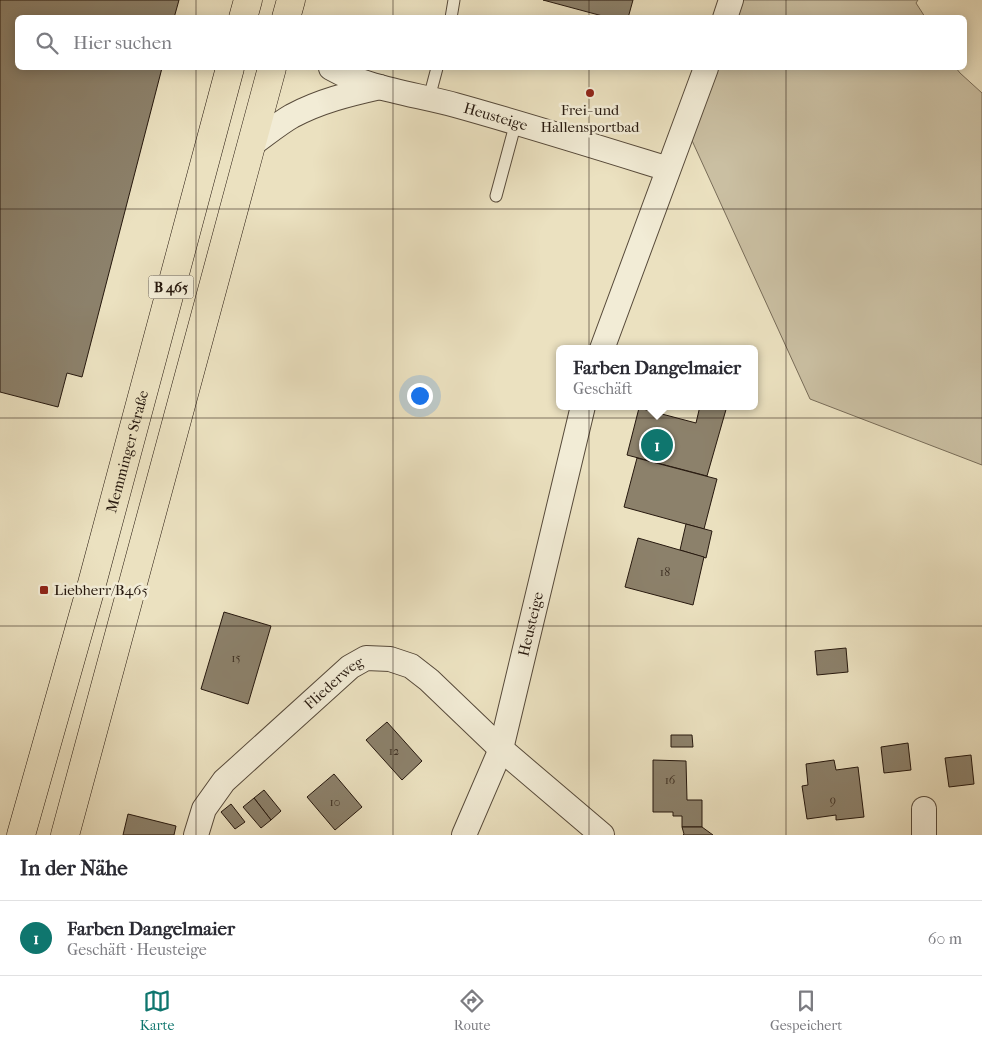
<!DOCTYPE html>
<html lang="de">
<meta charset="utf-8">
<style>
body{margin:0;font-family:"IM FELL French Canon",serif;background:#f7f7f7;color:#2b2b33}
.you{position:absolute;left:419px;top:395px;width:18px;height:18px;margin:-12px;border:4px solid #fff;border-radius:50%;background:#1a73e8;box-shadow:0 0 0 8px #1a73e833}
.badge{display:grid;place-items:center;width:32px;height:32px;border-radius:50%;background:#0f766e;color:#fff;font-size:16px;font-weight:700}
.pin{position:absolute;translate:-50% -50%;border:2px solid #fff;box-shadow:0 1px 5px #0006}
.popup{position:absolute;left:556px;top:345px;width:202px;height:65px;box-sizing:border-box;display:grid;place-content:center;border-radius:8px;background:#fff;filter:drop-shadow(0 1px 4px #0005);font-size:16px;white-space:nowrap;color:#7c7c81}
.popup b{font-size:19px;color:#2b2b33}
.popup::after{content:'';position:absolute;left:50%;top:100%;margin-left:-10px;border:10px solid transparent;border-top-color:#fff}
.list{margin:0;padding:0;list-style:none}
h2{display:flex;justify-content:space-between;align-items:center;height:65px;margin:0;padding:0 20px;font-size:21px}
h2 small{font-size:16px;font-weight:400;color:#7c7c81}
.list li{display:grid;grid-template-columns:32px 1fr auto;gap:15px;align-items:center;box-sizing:border-box;height:75px;padding:0 20px;border-top:1px solid #e1e1e2}
.list b{display:block;font-size:19px;white-space:nowrap}
.list p{margin:0;font-size:16px;white-space:nowrap;color:#7c7c81}
.list em{font-size:16px;font-style:normal;color:#7c7c81}
.icon{flex:none;width:28px;height:28px;fill:none;stroke:currentColor;stroke-width:2;stroke-linecap:round;stroke-linejoin:round}
.map{position:relative;flex:none;width:982px;height:835px;overflow:hidden}
.search{position:absolute;background:#fff;box-shadow:0 2px 12px #0003;left:15px;right:15px;top:15px;height:55px;display:flex;align-items:center;gap:12px;box-sizing:border-box;padding:0 18px;border-radius:8px;color:#7c7c81;font-size:19px}
.sheet{height:140px;background:#fff}
nav{display:flex;justify-content:space-around;align-items:center;box-sizing:border-box;height:70px;border-top:1px solid #e1e1e2;background:#fff;font-size:14px;color:#7c7c81}
nav a{display:grid;justify-items:center;gap:2px}
nav .on{color:#0f766e}
.map>svg:first-child{display:block}
</style>
<div class="map">
<svg width="982" height="835" viewBox="0 0 982 835">
<rect width="100%" height="100%" fill="#ebe1c0"/>
<filter id="stains"><feTurbulence type="fractalNoise" baseFrequency=".004" numOctaves="4"/><feColorMatrix values="0 0 0 0 .2 0 0 0 0 .09 0 0 0 0 .02 0 0 0 .5 -.17"/></filter>
<radialGradient id="worn" r=".72"><stop offset=".6" stop-color="#630" stop-opacity="0"/><stop offset="1" stop-color="#630" stop-opacity=".3"/></radialGradient>
<g fill="#cabfa2" stroke="#786c58">
<path d="M734 0H918L916 3 925 17 728 18Z"/>
<path d="M712 68H956L960 73 982 93V465L810 399 689 134Z"/>
</g>
<g fill="#8c816b" stroke="#26180e">
<path d="M0 0H179L174 18H18V68H162L82 377 67 373 58 407 0 392Z"/>
<path d="M543 0H633L628 18H610Z"/>
<path d="M700 406H727L707 476 627 455 639 408 696 423Z"/>
<path d="M637 458 717 479 704 529 624 507Z"/>
<path d="M686 524 712 531 706 558 680 550Z"/>
<path d="M638 538 704 557 693 605 625 587Z"/>
<path d="M224 612 271 626 248 704 201 689Z"/>
<path d="M846 648 848 672 817 675 815 651Z"/>
<path d="M387 722 422 761 402 780 366 740Z"/>
<path d="M671 735H692L693 747H671Z"/>
<path d="M908 743 911 770 884 773 881 747Z"/>
<path d="M971 755 974 784 949 787 945 758Z"/>
<path d="M653 760 686 761 687 800H702V827H682V816H673V812H653Z"/>
<path d="M834 760 836 770 858 767 864 817 836 820V815L807 819 802 786 808 785 806 764Z"/>
<path d="M334 774 362 807 335 830 307 797Z"/>
<path d="M264 790 281 811 271 820 254 798Z"/>
<path d="M254 798 271 820 261 828 243 807Z"/>
<path d="M231 804 245 822 235 829 221 812Z"/>
<path d="M128 814 176 826 174 835H123Z"/>
<path d="M682 827H702L713 835H683L684 834Z"/>
</g>
<g fill="none" stroke-linecap="round" stroke-linejoin="round">
<g stroke="#574a3a" stroke-width="13">
<g id="service">
<path d="M451 18 454 0"/>
<path d="M429 98 437 68"/>
<path d="M496 196 516 122"/>
</g>
</g>
<g stroke="#574a3a" stroke-width="26">
<g id="minor">
<path d="M725 18 731 0"/>
<path id="s1" d="M331 68C368 89 415 94 455 105 527 125 597 147 668 169"/>
<path d="M251 145C264 136 278 124 292 116 320 101 349 94 380 87"/>
<path d="M602 349 706 68"/>
<path id="s2" d="M196 835 204 809 224 781 350 667 366 658 390 659 411 666 429 680 501 749 602 835"/>
<path id="s3" d="M464 835 501 749 583 406"/>
<path d="M924 835V809"/>
</g>
</g>
<g stroke="#26180e" stroke-width="29">
<g id="primary">
<path d="M243 18 248 0"/>
<path d="M286 18 291 0"/>
<path id="s4" d="M21 835 90 591 230 68"/>
<path d="M65 835 272 68"/>
</g>
</g>
<use href="#service" stroke="#f2ecd6" stroke-width="11"/>
<use href="#minor" stroke="#f2ecd6" stroke-width="24"/>
<use href="#primary" stroke="#ebe1c0" stroke-width="28"/>
</g>
<path fill="none" stroke="#26180e" stroke-width="1" stroke-opacity="0.55" d="M196 0V18M393 0V18M589 0V18M786 0V18M196 68V835M393 68V835M589 68V835M786 68V835M0 209H982M0 418H982M0 626H982"/>
<g fill="#8f2418" stroke="#f2ecd6" stroke-width="2">
<circle cx="590" cy="93" r="5"/>
<rect x="39" y="585" width="10" height="10" rx="2.5"/>
</g>
<g text-anchor="middle" dominant-baseline="central" stroke-width="5" stroke-linejoin="round" paint-order="stroke">
<g font-size="12" fill="#403225">
<text x="665" y="572">18</text>
<text x="236" y="658">15</text>
<text x="394" y="751">12</text>
<text x="670" y="780">16</text>
<text x="833" y="800">9</text>
<text x="335" y="802">10</text>
</g>
<rect fill="#f2ecd6" stroke="#63584a" stroke-width="1" x="148.5" y="275.5" width="45" height="23" rx="4"/>
<g font-size="14" font-weight="bold" fill="#26180e">
<text x="171" y="287">B 465</text>
</g>
<g font-size="15" fill="#26180e" stroke="#f2ecd6">
<text x="590" y="110">Frei- und<tspan x="590" dy="17">Hallensportbad</tspan></text>
<text x="54" y="590" text-anchor="start">Liebherr/B465</text>
</g>
<g font-size="15" fill="#26180e" stroke="#f2ecd6">
<text stroke="none"><textPath href="#s1" startOffset="172">Heusteige</textPath></text>
<text stroke="none"><textPath href="#s4" startOffset="398">Memminger Straße</textPath></text>
<text stroke="none"><textPath href="#s3" startOffset="222">Heusteige</textPath></text>
<text stroke="none"><textPath href="#s2" startOffset="209">Fliederweg</textPath></text>
</g>
</g>
<rect width="100%" height="100%" filter="url(#stains)"/>
<rect width="100%" height="100%" fill="url(#worn)"/>
</svg>
<div class="you"></div>
<div class="pin badge" style="left:657px;top:445px">1</div>
<div class="popup"><b>Farben Dangelmaier</b>Geschäft</div>
<div class="search"><svg class="icon" aria-label="search" viewBox="0 0 24 24"><circle cx="10" cy="10" r="6"/><path d="M15 15l6 6"/></svg>Hier suchen</div>
</div>
<section class="sheet">
<h2>In der Nähe<small></small></h2>
<ul class="list">
<li><span class="badge">1</span><div><b>Farben Dangelmaier</b><p>Geschäft · Heusteige</p></div><em>60 m</em></li>
</ul>
</section>
<nav>
<a class="on"><svg class="icon" aria-label="map" viewBox="0 0 24 24"><path d="M3 6l6-2 6 2 6-2v14l-6 2-6-2-6 2zM9 4v14M15 6v14"/></svg>Karte</a>
<a><svg class="icon" aria-label="directions" viewBox="0 0 24 24"><path d="M12 3l9 9-9 9-9-9zM9 14v-3h6M13 9l2 2-2 2"/></svg>Route</a>
<a><svg class="icon" aria-label="saved" viewBox="0 0 24 24"><path d="M7 4h10v16l-5-4-5 4z"/></svg>Gespeichert</a>
</nav>
